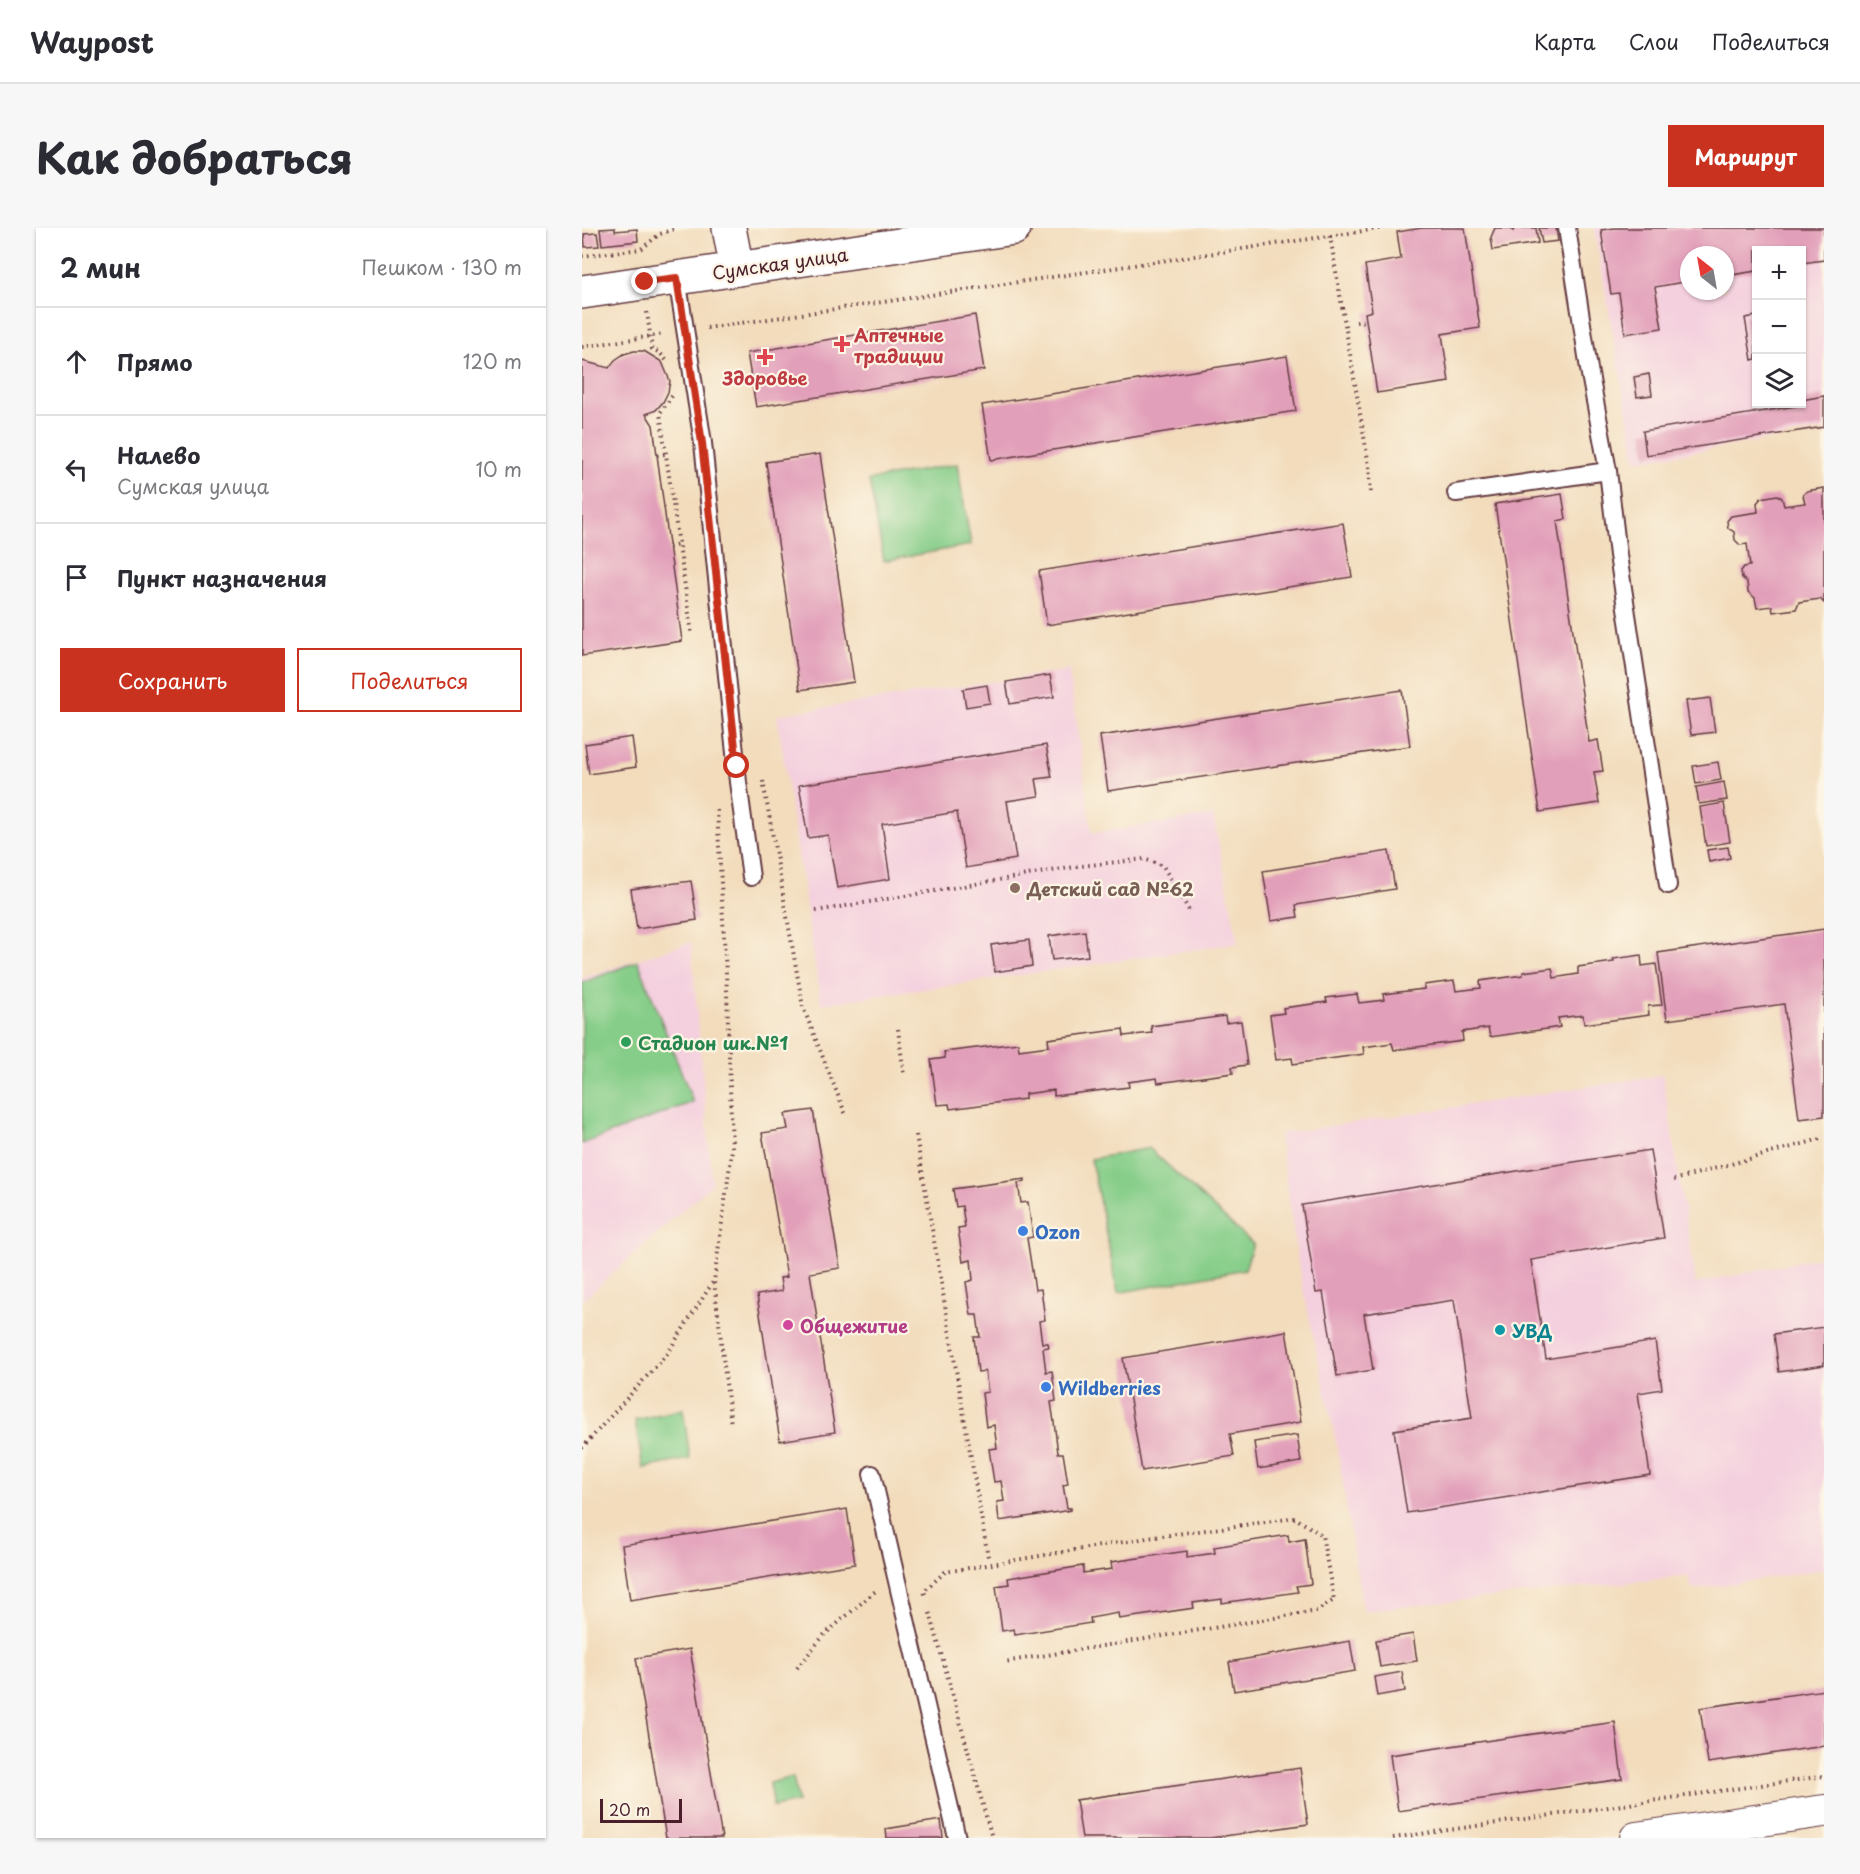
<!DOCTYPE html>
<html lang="ru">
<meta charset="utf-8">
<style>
body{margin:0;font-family:"Playpen Sans",sans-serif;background:#f7f7f7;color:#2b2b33}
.controls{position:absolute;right:18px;top:18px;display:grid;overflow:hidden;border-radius:0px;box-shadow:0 2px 4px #0004}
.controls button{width:54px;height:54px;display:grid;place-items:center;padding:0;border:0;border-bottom:2px solid #e1e1e2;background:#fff;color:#2b2b33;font:30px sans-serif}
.compass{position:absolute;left:1098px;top:18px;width:54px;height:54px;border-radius:50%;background:#fff;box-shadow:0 2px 4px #0004;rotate:329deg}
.scale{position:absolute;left:18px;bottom:15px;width:82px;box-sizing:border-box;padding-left:6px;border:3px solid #4a1f2b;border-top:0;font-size:16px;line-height:21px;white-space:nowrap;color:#4a1f2b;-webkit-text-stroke:4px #fcf5e5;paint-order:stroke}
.stop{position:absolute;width:18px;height:18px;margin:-14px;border:4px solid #c8321e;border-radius:50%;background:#fff}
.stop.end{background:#c8321e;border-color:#fff;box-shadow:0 2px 6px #0008}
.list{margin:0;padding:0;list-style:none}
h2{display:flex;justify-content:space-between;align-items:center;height:78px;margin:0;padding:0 24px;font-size:26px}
h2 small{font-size:20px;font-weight:400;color:#7c7c81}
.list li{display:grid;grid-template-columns:39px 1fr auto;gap:18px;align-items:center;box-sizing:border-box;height:108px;padding:0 24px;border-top:2px solid #e1e1e2}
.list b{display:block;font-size:22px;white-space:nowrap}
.list p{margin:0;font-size:20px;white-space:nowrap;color:#7c7c81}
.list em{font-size:20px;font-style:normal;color:#7c7c81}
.actions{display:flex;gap:12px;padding:18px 24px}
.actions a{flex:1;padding:14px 0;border:2px solid #c8321e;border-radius:0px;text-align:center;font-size:21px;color:#c8321e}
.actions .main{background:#c8321e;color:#fff}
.icon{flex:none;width:33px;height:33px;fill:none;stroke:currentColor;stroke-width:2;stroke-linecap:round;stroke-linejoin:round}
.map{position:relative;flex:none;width:1242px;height:1610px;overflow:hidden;border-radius:0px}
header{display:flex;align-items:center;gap:36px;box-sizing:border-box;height:84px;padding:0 30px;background:#fff;border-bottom:2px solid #e1e1e2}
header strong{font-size:28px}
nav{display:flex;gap:33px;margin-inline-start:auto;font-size:21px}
.intro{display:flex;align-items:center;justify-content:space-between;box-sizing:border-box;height:144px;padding:0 36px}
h1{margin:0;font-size:42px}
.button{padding:15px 27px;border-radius:0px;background:#c8321e;color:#fff;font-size:21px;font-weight:700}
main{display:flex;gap:36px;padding:0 36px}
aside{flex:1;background:#fff;border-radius:0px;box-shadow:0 2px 4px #0004}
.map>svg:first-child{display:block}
</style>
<header>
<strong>Waypost</strong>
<nav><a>Карта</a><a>Слои</a><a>Поделиться</a></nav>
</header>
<div class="intro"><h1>Как добраться</h1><a class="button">Маршрут</a></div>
<main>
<aside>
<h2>2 мин<small>Пешком · 130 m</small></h2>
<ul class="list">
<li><svg class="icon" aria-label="ahead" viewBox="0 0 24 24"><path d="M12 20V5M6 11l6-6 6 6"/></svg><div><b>Прямо</b></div><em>120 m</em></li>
<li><svg class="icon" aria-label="left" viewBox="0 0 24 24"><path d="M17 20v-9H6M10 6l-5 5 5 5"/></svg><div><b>Налево</b><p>Сумская улица</p></div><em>10 m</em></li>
<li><svg class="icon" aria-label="arrive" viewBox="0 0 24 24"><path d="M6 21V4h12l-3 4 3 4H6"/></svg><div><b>Пункт назначения</b></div></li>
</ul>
<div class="actions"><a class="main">Сохранить</a><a>Поделиться</a></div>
</aside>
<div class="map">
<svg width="1242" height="1610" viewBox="0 0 1242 1610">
<rect width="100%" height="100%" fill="#fcf5e5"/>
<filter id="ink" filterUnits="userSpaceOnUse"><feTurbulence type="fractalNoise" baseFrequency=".0167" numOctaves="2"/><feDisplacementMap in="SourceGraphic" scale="12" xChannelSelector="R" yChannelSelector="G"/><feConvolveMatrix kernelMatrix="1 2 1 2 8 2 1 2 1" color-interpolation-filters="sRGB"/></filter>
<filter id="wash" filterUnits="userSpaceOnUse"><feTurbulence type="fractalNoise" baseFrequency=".008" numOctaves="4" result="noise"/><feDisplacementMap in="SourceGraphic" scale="24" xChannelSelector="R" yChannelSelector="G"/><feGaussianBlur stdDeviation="1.35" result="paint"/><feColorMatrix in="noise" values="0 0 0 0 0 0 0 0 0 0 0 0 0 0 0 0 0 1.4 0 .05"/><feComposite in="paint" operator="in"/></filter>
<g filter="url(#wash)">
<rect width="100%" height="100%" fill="#f2dcbc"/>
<g fill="#f4cfde" fill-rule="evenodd">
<path d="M1012 0H1242V202L1054 233ZM1174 22H1220V176H1174ZM1107 27H1143V63H1107Z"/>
<path d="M487 442 510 605 631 587 656 715 239 776 195 487Z"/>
<path d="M109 714 130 956 0 1073V750Z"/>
<path d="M1081 847 1114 1056 1242 1028V1341L1110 1362 1106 1348 781 1383 754 1213 717 1041 697 906Z"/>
</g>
<g fill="#85cd88" stroke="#68765a" stroke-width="1.5">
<path d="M375 236 389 317 302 333 287 252Z"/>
<path d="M56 733 111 874 0 916V755Z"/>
<path d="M567 920 671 1016 663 1041 536 1065 509 931Z"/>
<path d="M101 1181 108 1231 61 1240 53 1192Z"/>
<path d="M211 1549 216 1574 191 1579 187 1555Z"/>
</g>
<g id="blocks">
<g fill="#e29fb9">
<path d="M33 0V3L55 1 56 13 20 17 18 1Z"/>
<path d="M840 0H883L898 100 860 106 867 154 795 165 783 85 790 83 783 37 819 31 815 4Z"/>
<path d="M913 0H928L931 3 933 0H954L956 15 911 22 909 9Z"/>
<path d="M957 0H974L976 13 960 15Z"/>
<path d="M1033 0H1242V32L1220 35V22H1174V43L1143 48V27H1107V53L1073 59 1080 100 1043 106 1037 65 1029 66 1019 2Z"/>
<path d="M15 5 17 18 3 19 2 6Z"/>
<path d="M393 87 402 142 174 179 165 125Z"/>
<path d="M1174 88V131L1170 132 1163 90Z"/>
<path d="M52 123H62L80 134 88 153 86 164 81 174 74 182 64 186 71 197 100 413 0 428V133L27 140 33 132 42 126Z"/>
<path d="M705 128 714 183 409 232 400 177Z"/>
<path d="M1067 146 1070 167 1055 169 1052 149Z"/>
<path d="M1242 168V199L1064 227 1061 203 1214 178 1213 176H1220V172Z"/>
<path d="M238 226 272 454 218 462 184 234Z"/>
<path d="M1242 260V375L1238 371 1217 374 1214 381 1191 384 1190 378 1175 380 1173 370 1166 364 1165 354 1160 350 1159 343 1162 339 1168 338 1165 316 1158 317 1153 312 1152 304 1146 300 1145 293 1149 288 1176 284 1175 275 1179 270 1195 267 1200 270 1202 278 1223 275 1221 267 1225 263Z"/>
<path d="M980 266 984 291 975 293 1007 514 1016 512 1021 543 1012 544 1017 575 958 584 913 276Z"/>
<path d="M761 295 770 349 465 397 457 343Z"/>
<path d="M468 447 472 469 428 476 424 454Z"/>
<path d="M405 457 408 475 384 479 381 461Z"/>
<path d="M820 462 828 518 526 563 518 508Z"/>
<path d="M1128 470 1133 504 1109 507 1104 473Z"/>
<path d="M50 509 54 539 7 546 3 516Z"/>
<path d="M464 517 470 549 454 551 457 568 425 573 434 631 384 640 375 584 300 596 308 651 255 660 246 607 226 610 217 557Z"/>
<path d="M1136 534 1139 552 1114 556 1111 538Z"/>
<path d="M1142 554 1145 572 1117 576 1114 559Z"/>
<path d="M1142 575 1148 614 1124 618 1118 579Z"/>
<path d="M1146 619 1148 630 1127 634 1125 622Z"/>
<path d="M807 623 813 661 714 677 716 689 689 693 681 643Z"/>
<path d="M109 653 115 692 55 701 49 661Z"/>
<path d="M1242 701V888L1217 891 1202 776 1085 792 1076 725Z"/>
<path d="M503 703 506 728 470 732 467 708Z"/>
<path d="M447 712 450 738 413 744 409 717Z"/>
<path d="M1059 727 1060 738 1074 736 1080 777 1066 778 1067 787 1002 796 1001 787 976 790 978 799 908 809 906 800 880 804 881 813 812 822 810 815 781 819 782 826 711 836 710 830 694 832 688 787 702 785 701 780 745 774 744 770 775 766 777 775 802 772 801 766 842 761V757L872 753 874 763 899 760 898 753 941 747V744L970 740 972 750 996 746V739L1032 734 1031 731Z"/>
<path d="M643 788 644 795 659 793 665 837 650 839 651 845 576 855 575 850 546 854 547 859 472 868V862L443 866V871L368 881 367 876 355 877 349 832 363 830 362 824 436 815 437 822 467 818 466 811 541 801 542 808 570 805 569 798Z"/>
<path d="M231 882 258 1040 228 1045 253 1204 198 1213 175 1067 200 1063 198 1050 205 1049 180 905 206 901 203 886Z"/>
<path d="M1068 922 1082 1010 949 1032 964 1131 1073 1113 1080 1161 1056 1165 1068 1247 825 1285 812 1202 890 1190 872 1072 782 1086 791 1142 755 1148 741 1064 734 1065 720 977Z"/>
<path d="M443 951V954L436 955 439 975 446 974 451 1009 445 1010 453 1062 459 1061 463 1092 457 1093 460 1115H466L467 1119 461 1120 464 1144 470 1143 474 1173 469 1174 472 1194 476 1225H481L486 1256 481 1257 485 1280H489V1282L417 1293 415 1274 422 1273 419 1253 412 1254 407 1221 415 1220 412 1197 404 1199 400 1165 406 1164 403 1143 396 1144 392 1109H398L395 1087H389L384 1054 391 1052 389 1032 381 1034 376 1000 383 999 380 978 374 979 371 961Z"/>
<path d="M1242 1099V1137L1197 1144 1192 1106Z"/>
<path d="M704 1103 719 1194 648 1206 652 1228 560 1243 541 1130Z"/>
<path d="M715 1207 719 1234 676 1241 672 1214Z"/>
<path d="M265 1281 273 1336 48 1372 40 1317Z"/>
<path d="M706 1307 707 1314 723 1311 729 1356 714 1358 716 1364 640 1375V1371L611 1375 612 1380 537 1391 536 1385 508 1390 509 1395 433 1407 432 1401 420 1403 414 1358 427 1356 426 1350 501 1338V1345L530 1341 529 1334 605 1323V1329L633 1325 632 1319Z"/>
<path d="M831 1406 835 1433 798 1439 794 1412Z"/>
<path d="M768 1413 773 1443 652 1463 647 1434Z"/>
<path d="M108 1421 114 1456 140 1610H84L54 1430Z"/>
<path d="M820 1444 823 1463 795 1468 792 1449Z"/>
<path d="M1242 1462V1518L1126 1535 1118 1480Z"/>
<path d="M1033 1494 1040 1551 816 1583 808 1527Z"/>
<path d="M718 1540 726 1596 628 1610H500L494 1572Z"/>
<path d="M359 1592 361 1610H305L304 1601Z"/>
</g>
</g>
</g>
<g filter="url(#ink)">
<use href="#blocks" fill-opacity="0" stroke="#633b41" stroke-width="1.5"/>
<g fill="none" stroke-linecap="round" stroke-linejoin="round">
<g stroke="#633b41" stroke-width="20">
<g id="lane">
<path d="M985 0 1007 141 1026 243 1036 327 1086 657"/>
<path d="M95 50 121 215 156 554 169 649"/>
<path d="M874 265 1026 243"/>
<path d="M290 1246 375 1610"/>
</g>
</g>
<g stroke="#633b41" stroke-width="34">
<path id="street" d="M1054 1610 1242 1583"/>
</g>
<g stroke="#633b41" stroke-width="36">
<path id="secondary" d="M147 0 155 41"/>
</g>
<g stroke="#633b41" stroke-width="36">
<path id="primary" d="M0 64 432 0"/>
</g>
<g stroke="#633b41" stroke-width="4" stroke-dasharray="1.5 4.5" stroke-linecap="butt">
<path d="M748 8 787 238 789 267"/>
<path d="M0 28 59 21 78 6 95 0"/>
<path d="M65 84 70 121 78 125 84 132"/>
<path d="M774 94 784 93"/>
<path d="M125 100 802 0"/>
<path d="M0 119 82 106"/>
<path d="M90 168 78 185 110 407"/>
<path d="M75 227 84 226"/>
<path d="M87 319 97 317"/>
<path d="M181 553 221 779 263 885"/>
<path d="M135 582 145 764 150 922 132 1053 149 1197"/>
<path d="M234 683 499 638 563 631 581 638 608 684"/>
<path d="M316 801 322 848"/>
<path d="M334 907 406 1329"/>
<path d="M1092 952 1242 910"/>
<path d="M0 1220 85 1126 131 1054"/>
<path d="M343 1366 342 1363 363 1344 565 1310 713 1290 740 1307 752 1372 735 1383 422 1434"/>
<path d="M348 1385 410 1610"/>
<path d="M215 1440 242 1407 296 1361"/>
<path d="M811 1610 1242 1548"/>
</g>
<use href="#lane" stroke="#fff" stroke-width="16"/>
<use href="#street" stroke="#fff" stroke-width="32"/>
<use href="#secondary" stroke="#fff" stroke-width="33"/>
<use href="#primary" stroke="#fff" stroke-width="33"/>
</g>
</g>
<g fill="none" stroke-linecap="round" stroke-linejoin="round" filter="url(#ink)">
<path stroke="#c8321e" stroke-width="8" d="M63 54 95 50 120 215 155 538"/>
</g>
<g fill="#e0444e" stroke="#fcf5e5" stroke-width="2">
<path d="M257 107h6v6h6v6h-6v6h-6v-6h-6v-6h6z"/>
<path d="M180 120h6v6h6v6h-6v6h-6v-6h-6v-6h6z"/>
</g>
<circle fill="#8d6e63" stroke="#fcf5e5" stroke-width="2" cx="433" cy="660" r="6"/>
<circle fill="#2e9e5b" stroke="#fcf5e5" stroke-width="2" cx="44" cy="814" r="6"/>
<g fill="#3f7fe0" stroke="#fcf5e5" stroke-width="2">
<circle cx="441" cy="1003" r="6"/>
<circle cx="464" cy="1159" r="6"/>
</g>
<circle fill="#d1479c" stroke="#fcf5e5" stroke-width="2" cx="206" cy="1097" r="6"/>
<circle fill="#0f9aa8" stroke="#fcf5e5" stroke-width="2" cx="918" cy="1102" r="6"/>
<g text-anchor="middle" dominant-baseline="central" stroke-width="4.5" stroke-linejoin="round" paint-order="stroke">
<g font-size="18" fill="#4a1f2b" stroke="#fcf5e5">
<text transform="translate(198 35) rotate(-8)">Сумская улица</text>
</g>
<g font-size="18" font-weight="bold" fill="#be3a42" stroke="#fcf5e5" text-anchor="start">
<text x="272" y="106">Аптечные<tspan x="272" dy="21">традиции</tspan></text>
<text x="183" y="149" text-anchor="middle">Здоровье</text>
</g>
<g font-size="18" font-weight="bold" fill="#785e54" stroke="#fcf5e5" text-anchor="start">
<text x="445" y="660">Детский сад №62</text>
</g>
<g font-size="18" font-weight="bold" fill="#27864d" stroke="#fcf5e5" text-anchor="start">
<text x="56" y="814">Стадион шк.№1</text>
</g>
<g font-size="18" font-weight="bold" fill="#366cbe" stroke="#fcf5e5" text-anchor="start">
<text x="453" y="1003">Ozon</text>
<text x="476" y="1159">Wildberries</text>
</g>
<g font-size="18" font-weight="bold" fill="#b23c85" stroke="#fcf5e5" text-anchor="start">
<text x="218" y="1097">Общежитие</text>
</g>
<g font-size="18" font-weight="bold" fill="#0d838f" stroke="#fcf5e5" text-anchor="start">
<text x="930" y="1102">УВД</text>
</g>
</g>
</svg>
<div class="controls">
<button>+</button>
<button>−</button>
<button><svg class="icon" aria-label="layers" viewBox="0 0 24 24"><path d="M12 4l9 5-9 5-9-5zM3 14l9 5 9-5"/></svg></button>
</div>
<svg class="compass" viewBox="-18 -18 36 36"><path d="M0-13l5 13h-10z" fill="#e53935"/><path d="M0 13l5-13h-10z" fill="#7c7c81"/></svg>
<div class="scale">20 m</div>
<div class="stop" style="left:155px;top:538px"></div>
<div class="stop end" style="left:63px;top:54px"></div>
</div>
</main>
